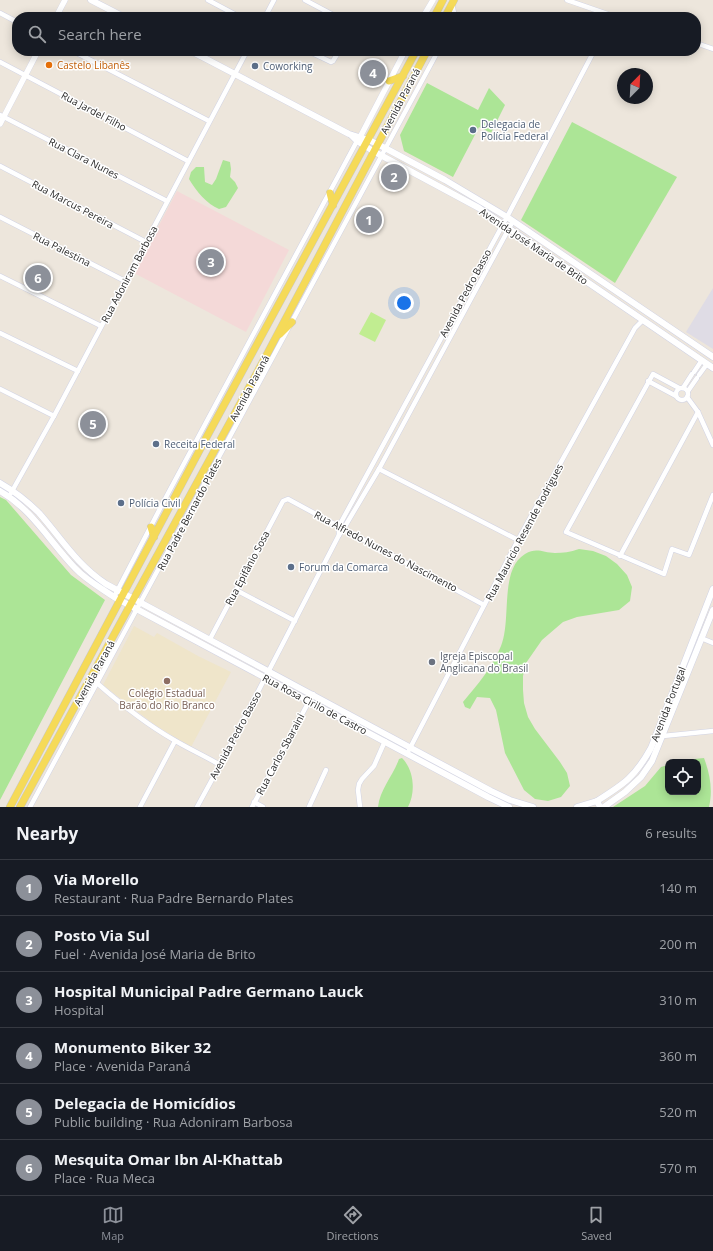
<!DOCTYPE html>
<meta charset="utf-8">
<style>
body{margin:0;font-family:"Open Sans",sans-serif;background:#20242c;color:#f1f3f6}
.controls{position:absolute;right:12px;bottom:12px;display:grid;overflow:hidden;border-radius:8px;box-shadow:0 2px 10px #0003}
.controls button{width:36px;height:36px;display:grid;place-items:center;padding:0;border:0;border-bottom:1px solid #363941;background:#171b24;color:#f1f3f6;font:20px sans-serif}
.compass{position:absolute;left:617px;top:68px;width:36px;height:36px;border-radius:50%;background:#171b24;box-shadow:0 2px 10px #0003;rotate:24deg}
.you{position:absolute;left:404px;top:303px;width:14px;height:14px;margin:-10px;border:3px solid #fff;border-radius:50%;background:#1a73e8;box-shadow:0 0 0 6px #1a73e833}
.badge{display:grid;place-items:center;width:26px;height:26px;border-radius:50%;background:#8c9099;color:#fff;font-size:13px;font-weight:700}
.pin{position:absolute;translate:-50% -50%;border:2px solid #fff;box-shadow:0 1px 4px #0006}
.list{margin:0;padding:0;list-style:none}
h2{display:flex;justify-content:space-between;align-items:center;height:52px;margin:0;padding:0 16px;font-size:17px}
h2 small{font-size:13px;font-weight:400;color:#9ea1a6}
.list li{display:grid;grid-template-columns:26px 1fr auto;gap:12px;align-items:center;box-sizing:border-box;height:56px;padding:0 16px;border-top:1px solid #363941}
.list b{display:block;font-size:15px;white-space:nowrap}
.list p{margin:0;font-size:13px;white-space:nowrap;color:#9ea1a6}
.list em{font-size:13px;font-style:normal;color:#9ea1a6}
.icon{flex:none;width:22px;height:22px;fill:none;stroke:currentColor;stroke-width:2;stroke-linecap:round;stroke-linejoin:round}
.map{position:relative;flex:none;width:713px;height:807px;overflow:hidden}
.search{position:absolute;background:#171b24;box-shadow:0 2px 10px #0003;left:12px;right:12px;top:12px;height:44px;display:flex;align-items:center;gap:10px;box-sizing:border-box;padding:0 14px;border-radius:16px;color:#9ea1a6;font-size:15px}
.sheet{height:388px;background:#171b24}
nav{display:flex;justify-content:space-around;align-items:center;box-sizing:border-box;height:56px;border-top:1px solid #363941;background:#171b24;font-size:11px;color:#9ea1a6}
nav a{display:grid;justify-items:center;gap:2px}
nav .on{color:#8c9099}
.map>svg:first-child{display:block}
</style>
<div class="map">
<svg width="713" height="807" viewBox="0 0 713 807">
<rect width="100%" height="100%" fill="#ede6dc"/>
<path fill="#dfdce5" d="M713 288V349L686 332Z"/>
<path fill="#efe5ca" d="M134 626 154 637 157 633 198 656 231 672 191 747 155 725 103 685Z"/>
<path fill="#f4d9d8" d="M177 191 289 250 246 332 134 273Z"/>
<g fill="#ace596">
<path d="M427 83 478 110 489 88 505 105 491 133 479 127 453 177 404 151 400 135Z"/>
<path d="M572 122 677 177 615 283 521 220Z"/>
<path d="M223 160 230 162 231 169 230 177 235 182 238 188 226 207 219 209C207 204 196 191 189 179L191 172 196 167H204L205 182 212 185 216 179Z"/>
<path d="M0 497 6 500 71 575 105 600 0 800Z"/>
<path d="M579 549 593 551 606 556 617 564 627 575 632 587 630 601 619 610 577 617 563 622 542 640 526 663 523 676V690L524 703 528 717 535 729 560 762 567 773 570 786 561 797 548 801 535 799 524 790 505 753 496 710 490 698 477 697 470 709 465 707 463 702C478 684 492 668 501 646 512 619 499 570 525 554 537 547 543 553 555 553 563 553 570 552 579 549Z"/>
<path d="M402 758C414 770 416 792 408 807H378C380 789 393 776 399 759Z"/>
<path d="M704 758C710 774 713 790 709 807H613L645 786 661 767 668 765V792H698V762H677L685 760Z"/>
</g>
<path fill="#c1ed91" d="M371 312 386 320 375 342 359 334Z"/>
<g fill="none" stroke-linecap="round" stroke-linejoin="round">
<g stroke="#d1d3e4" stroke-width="5.5">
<g id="minor">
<path d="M208 0 240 17"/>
<path d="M305 0 337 17"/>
<path d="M567 0 616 17"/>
<path d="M452 4 455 17"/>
<path d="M0 13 17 22"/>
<path d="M265 17 274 0"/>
<path d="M696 43 713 49"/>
<path d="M73 51 209 121"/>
<path d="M308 51 331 62 333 61 339 51"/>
<path d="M0 62 188 161"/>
<path d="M0 115 167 201"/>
<path d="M0 166 146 242"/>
<path d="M0 217 125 281"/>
<path d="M0 276 101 326"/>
<path d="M0 333 78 371"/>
<path d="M694 372 702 360"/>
<path d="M699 375 707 364"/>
<path d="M648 381 676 396"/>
<circle cx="682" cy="394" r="6"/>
<path d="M679 388 653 374 566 532 664 574 672 549 689 555 713 495"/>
<path d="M683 388 692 374"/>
<path d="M0 389 54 416"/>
<path d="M688 391 697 378"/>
<path d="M687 397 698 412 713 445"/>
<path d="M379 469 518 540"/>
<path d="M11 493 54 416 247 51"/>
<path d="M339 535V526L507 217 594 51"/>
<path d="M620 556 698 412"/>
<path d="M236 590 295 621"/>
<path d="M114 597 165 499 357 141"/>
<path d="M701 638 713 643"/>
<path d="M210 639 283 501 288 499 484 605"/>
<path d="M98 684C122 705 146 724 174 740 189 749 205 756 220 765"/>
<path d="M663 736 713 731"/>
<path d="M409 750 518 540 635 328 643 320"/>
<path d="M254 802 263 807"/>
<path d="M30 807 438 51"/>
<path d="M140 807 175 741"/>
<path d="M197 807 220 765 339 535 344 528 379 469 513 221"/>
<path d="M252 807 313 694"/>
<path d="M309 807 326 770"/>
<path d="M360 807 358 790 359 784 362 779 374 766 385 741"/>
</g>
</g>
<g stroke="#d1d3e4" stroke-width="6">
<g id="tertiary">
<path d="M56 17 65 0"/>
<path d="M423 17 433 0"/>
<path d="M0 124 38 51"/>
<path d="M358 141 405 51"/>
</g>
</g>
<g stroke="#d1d3e4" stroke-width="7">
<g id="secondary">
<path d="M91 0 124 17"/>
<path d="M191 51 349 134 369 140 385 148 445 180 507 217 713 357"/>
<path d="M351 135 357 141 373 151 479 208 713 368"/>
<path d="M0 483C14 491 27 501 39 513 62 539 76 564 106 584L491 791 510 800 533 807"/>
<path d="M0 491C32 509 50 542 75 568 86 580 101 588 114 597L488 797 509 807"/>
<path d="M597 801C624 784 635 777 651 748L713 589"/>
<path d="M577 807 597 801 600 807"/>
<path d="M604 807 625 792 641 777 652 761 713 610"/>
</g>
</g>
<g stroke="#c8c8c8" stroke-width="8">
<g id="primary">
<path d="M434 17 443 0"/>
<path d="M445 17 454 0"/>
<path d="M389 81 403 76"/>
<path d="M330 193 333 205"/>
<path d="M280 334 292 322"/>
<path d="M151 527 154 537"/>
<path d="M10 807 205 440 416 51"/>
<path d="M20 807 265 358 427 51"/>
</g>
</g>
<use href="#minor" stroke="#fff" stroke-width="4.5"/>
<use href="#tertiary" stroke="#fff" stroke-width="5.5"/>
<use href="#secondary" stroke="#fff" stroke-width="6"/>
<use href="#primary" stroke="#f5da58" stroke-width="7"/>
</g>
<circle fill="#e8710a" stroke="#fff" stroke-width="1.5" cx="49" cy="65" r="4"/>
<g fill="#5c6f8a" stroke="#fff" stroke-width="1.5">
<circle cx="255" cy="66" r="4"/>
<circle cx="473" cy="130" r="4"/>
<circle cx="156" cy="444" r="4"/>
<circle cx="121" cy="503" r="4"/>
<circle cx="291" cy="567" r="4"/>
</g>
<circle fill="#6b7280" stroke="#fff" stroke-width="1.5" cx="432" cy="662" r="4"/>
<circle fill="#8d6e63" stroke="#fff" stroke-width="1.5" cx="167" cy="681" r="4"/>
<g text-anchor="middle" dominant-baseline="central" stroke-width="3" stroke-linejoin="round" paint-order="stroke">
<g font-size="10" fill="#c56008" stroke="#fff" text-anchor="start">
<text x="57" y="65">Castelo Libanês</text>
</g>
<g font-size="10" fill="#4e5e75" stroke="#fff" text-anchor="start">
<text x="263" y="66">Coworking</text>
<text x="481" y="124">Delegacia de<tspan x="481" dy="12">Polícia Federal</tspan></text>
<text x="164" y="444">Receita Federal</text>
<text x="129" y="503">Polícia Civil</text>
<text x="299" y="567">Forum da Comarca</text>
</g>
<g font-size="10" fill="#2a2a2a" stroke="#fff">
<text transform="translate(400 101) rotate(-62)">Avenida Paraná</text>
<text transform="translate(94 111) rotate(28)">Rua Jardel Filho</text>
<text transform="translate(84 158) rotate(27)">Rua Clara Nunes</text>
<text transform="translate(73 204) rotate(28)">Rua Marcus Pereira</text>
<text transform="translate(534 246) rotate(34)">Avenida José Maria de Brito</text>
<text transform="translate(62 249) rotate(27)">Rua Palestina</text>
<text transform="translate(129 274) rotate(-62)">Rua Adoniram Barbosa</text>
<text transform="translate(465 293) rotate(-62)">Avenida Pedro Basso</text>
<text transform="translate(249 388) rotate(-62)">Avenida Paraná</text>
<text transform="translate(189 514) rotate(-62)">Rua Padre Bernardo Plates</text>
<text transform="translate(524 532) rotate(-62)">Rua Mauricio Resende Rodrigues</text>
<text transform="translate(386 551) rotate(28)">Rua Alfredo Nunes do Nascimento</text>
<text transform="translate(247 568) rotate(-62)">Rua Epifânio Sosa</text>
<text transform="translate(94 673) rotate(-61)">Avenida Paraná</text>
<text transform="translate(315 704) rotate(28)">Rua Rosa Cirilo de Castro</text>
<text transform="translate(668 704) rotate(-69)">Avenida Portugal</text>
<text transform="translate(235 735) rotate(-62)">Avenida Pedro Basso</text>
<text transform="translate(280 754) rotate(-62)">Rua Carlos Sbaraini</text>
</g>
<g font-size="10" fill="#5b616d" stroke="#fff" text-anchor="start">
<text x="440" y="656">Igreja Episcopal<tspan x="440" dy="12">Anglicana do Brasil</tspan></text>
</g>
<g font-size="10" fill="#785e54" stroke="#fff">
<text x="167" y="693">Colégio Estadual<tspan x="167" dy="12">Barão do Rio Branco</tspan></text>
</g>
</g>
</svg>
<div class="controls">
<button><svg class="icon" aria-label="locate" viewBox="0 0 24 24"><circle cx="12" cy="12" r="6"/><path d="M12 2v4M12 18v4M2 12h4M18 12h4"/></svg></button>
</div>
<svg class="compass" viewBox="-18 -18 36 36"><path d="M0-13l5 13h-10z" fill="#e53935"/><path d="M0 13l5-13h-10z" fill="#9ea1a6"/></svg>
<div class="you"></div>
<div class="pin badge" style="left:369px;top:220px">1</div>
<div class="pin badge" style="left:394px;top:177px">2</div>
<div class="pin badge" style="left:211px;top:262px">3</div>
<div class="pin badge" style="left:373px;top:73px">4</div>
<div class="pin badge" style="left:93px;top:424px">5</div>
<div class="pin badge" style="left:38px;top:278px">6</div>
<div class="search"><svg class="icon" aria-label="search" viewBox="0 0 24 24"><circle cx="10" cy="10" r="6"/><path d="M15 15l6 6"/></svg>Search here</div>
</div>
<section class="sheet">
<h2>Nearby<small>6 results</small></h2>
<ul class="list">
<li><span class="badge">1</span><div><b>Via Morello</b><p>Restaurant · Rua Padre Bernardo Plates</p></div><em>140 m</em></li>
<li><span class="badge">2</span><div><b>Posto Via Sul</b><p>Fuel · Avenida José Maria de Brito</p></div><em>200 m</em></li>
<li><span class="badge">3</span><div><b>Hospital Municipal Padre Germano Lauck</b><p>Hospital</p></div><em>310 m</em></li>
<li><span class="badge">4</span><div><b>Monumento Biker 32</b><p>Place · Avenida Paraná</p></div><em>360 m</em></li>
<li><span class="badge">5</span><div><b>Delegacia de Homicídios</b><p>Public building · Rua Adoniram Barbosa</p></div><em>520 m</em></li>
<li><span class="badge">6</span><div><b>Mesquita Omar Ibn Al-Khattab</b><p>Place · Rua Meca</p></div><em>570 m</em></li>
</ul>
</section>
<nav>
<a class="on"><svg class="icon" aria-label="map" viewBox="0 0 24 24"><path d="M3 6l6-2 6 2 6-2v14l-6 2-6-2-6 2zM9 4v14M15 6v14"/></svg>Map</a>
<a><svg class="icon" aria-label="directions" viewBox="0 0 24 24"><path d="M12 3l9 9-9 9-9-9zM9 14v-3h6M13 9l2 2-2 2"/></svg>Directions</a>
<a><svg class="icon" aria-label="saved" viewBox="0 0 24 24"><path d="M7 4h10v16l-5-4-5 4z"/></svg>Saved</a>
</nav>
